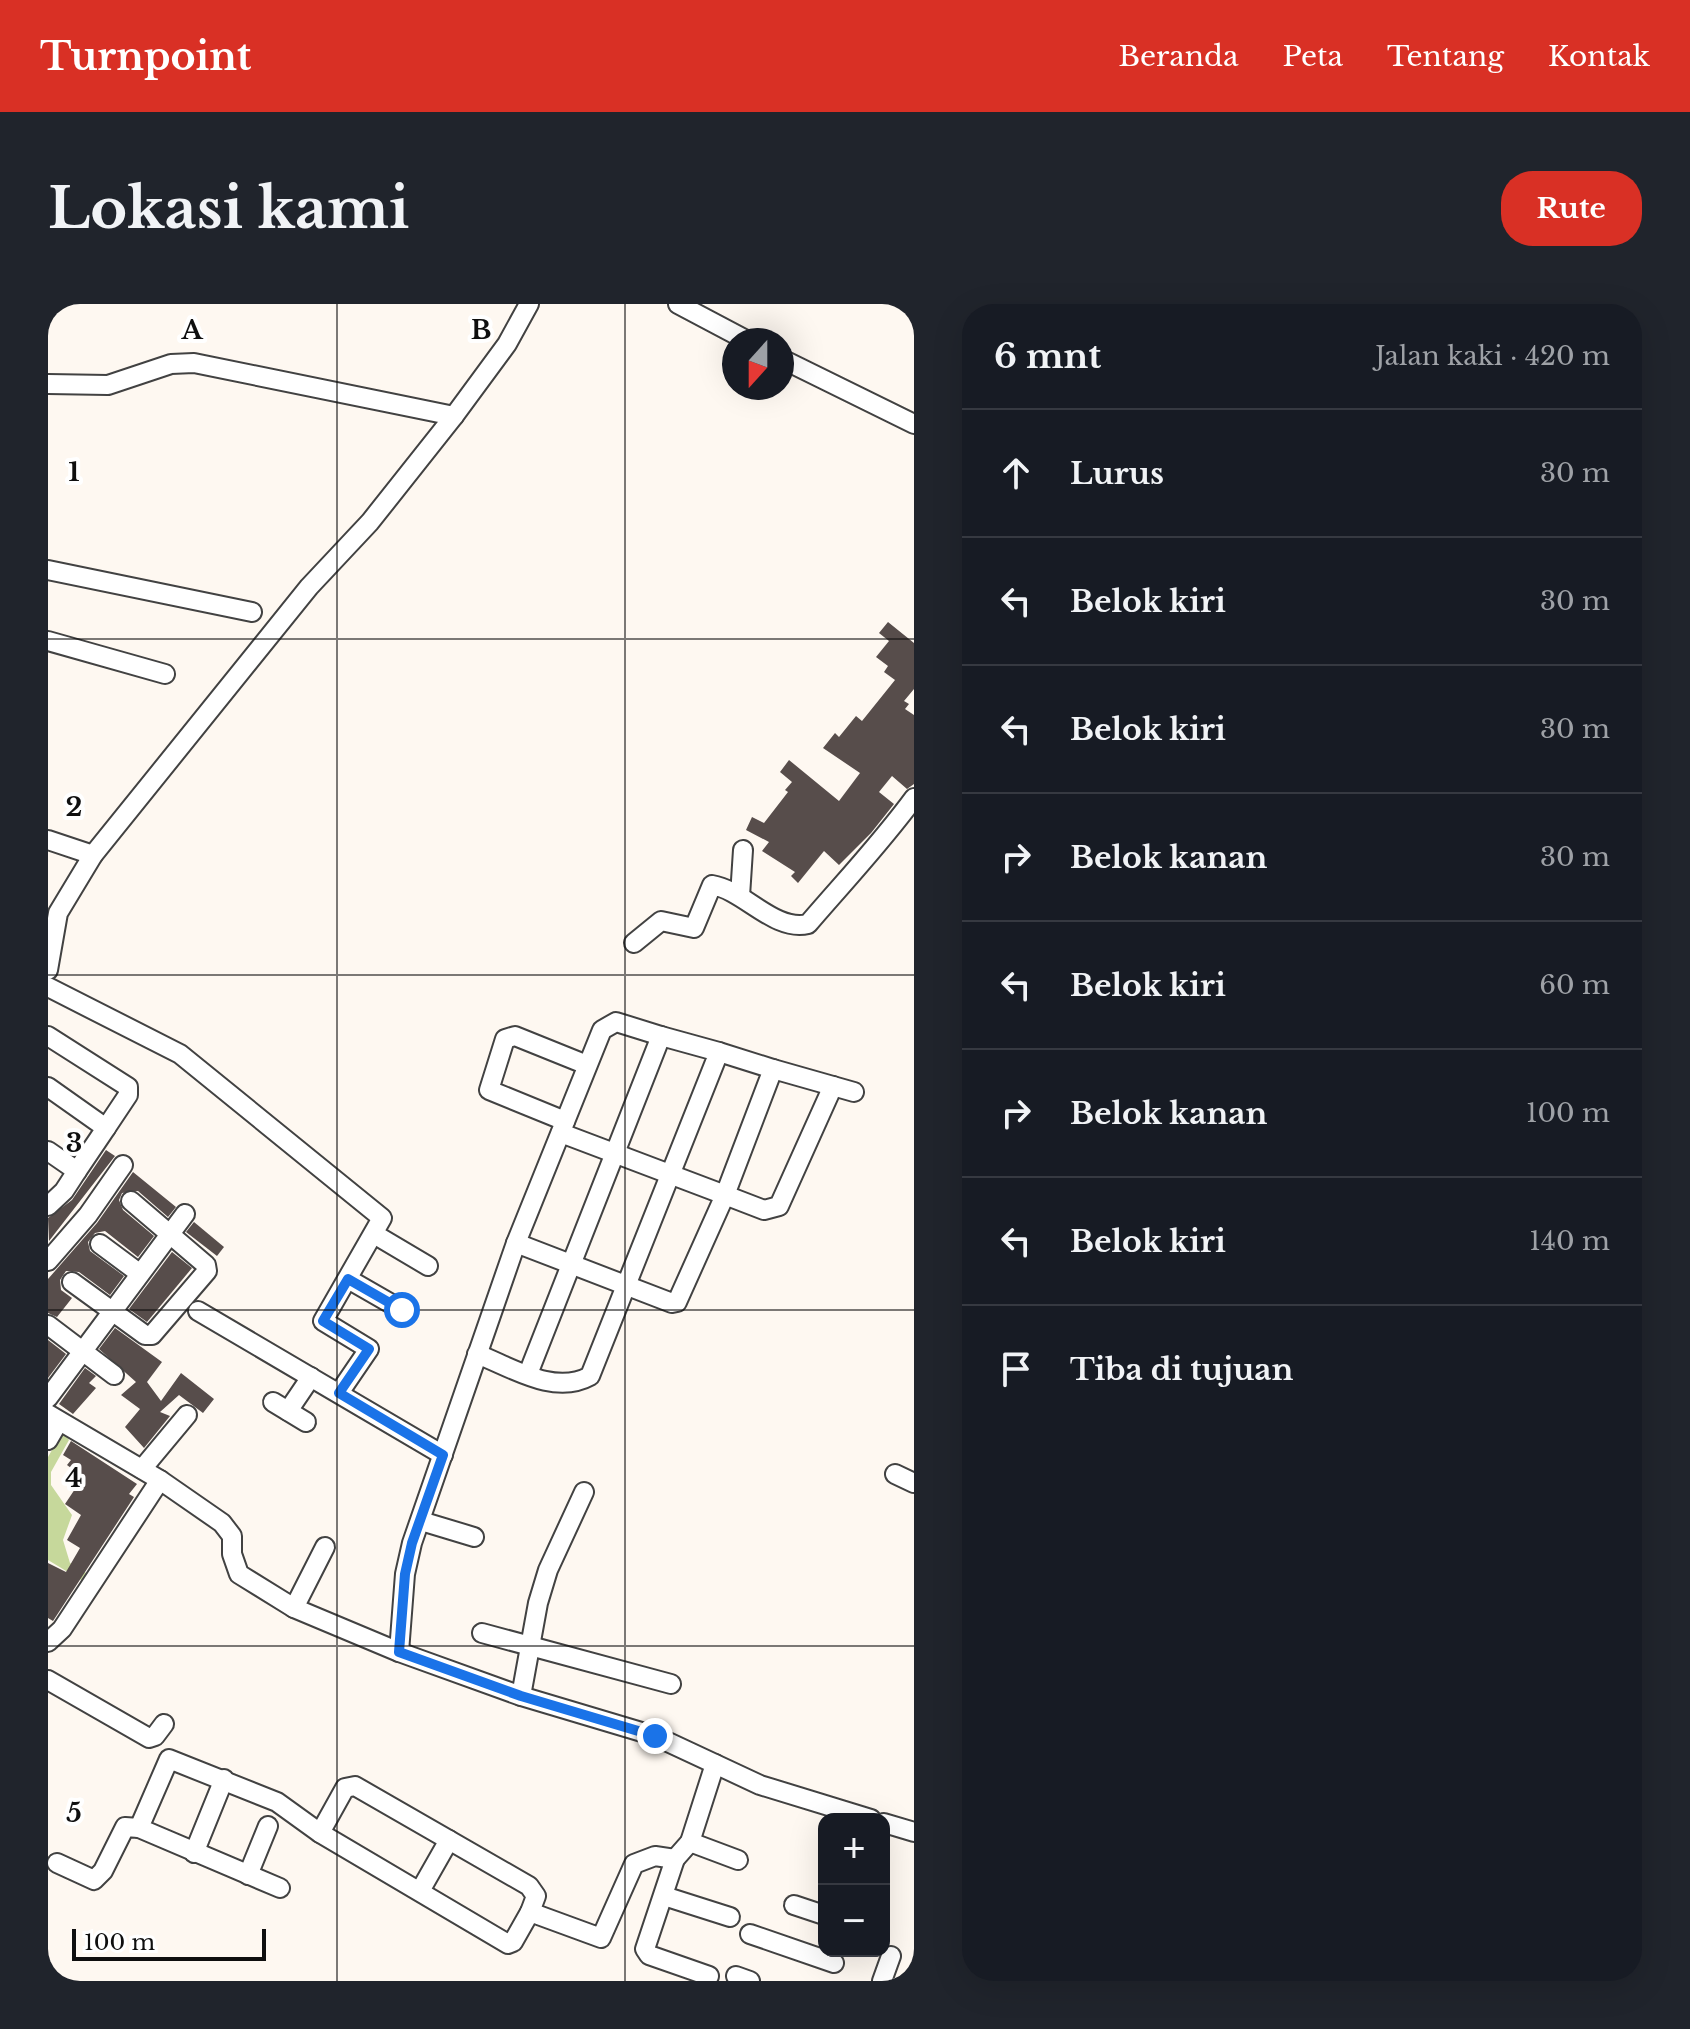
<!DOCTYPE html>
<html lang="id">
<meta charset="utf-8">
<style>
body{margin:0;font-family:"Libre Baskerville",serif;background:#20242c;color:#f1f3f6}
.controls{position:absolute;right:24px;bottom:24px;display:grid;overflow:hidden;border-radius:16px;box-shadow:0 8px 32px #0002}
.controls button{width:72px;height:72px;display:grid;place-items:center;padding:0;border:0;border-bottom:2px solid #363941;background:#171b24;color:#f1f3f6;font:40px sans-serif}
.compass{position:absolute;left:674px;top:24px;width:72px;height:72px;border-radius:50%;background:#171b24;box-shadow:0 8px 32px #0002;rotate:201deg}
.scale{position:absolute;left:24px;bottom:20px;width:194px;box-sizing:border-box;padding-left:8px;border:4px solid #0f0f0f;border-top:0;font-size:22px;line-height:28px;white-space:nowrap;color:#0f0f0f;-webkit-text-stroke:6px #fff;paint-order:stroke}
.stop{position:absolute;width:24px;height:24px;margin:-18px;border:6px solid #1a73e8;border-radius:50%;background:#fff}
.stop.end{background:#1a73e8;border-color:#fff;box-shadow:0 2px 8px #0008}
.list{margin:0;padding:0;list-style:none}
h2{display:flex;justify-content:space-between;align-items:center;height:104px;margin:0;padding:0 32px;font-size:34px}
h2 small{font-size:26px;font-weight:400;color:#9ea1a6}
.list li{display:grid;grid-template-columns:52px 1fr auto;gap:24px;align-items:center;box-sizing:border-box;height:128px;padding:0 32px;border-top:2px solid #363941}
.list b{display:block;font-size:30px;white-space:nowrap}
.list em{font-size:26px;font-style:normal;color:#9ea1a6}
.icon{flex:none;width:44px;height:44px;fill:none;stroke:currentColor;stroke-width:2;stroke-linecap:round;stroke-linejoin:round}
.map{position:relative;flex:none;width:866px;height:1677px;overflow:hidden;border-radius:32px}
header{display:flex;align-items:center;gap:48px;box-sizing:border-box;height:112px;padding:0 40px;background:#d93025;color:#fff}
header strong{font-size:38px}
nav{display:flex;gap:44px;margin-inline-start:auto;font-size:28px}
.intro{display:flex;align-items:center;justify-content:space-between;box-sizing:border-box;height:192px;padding:0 48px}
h1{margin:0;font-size:56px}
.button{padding:20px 36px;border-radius:32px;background:#d93025;color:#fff;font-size:28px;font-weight:700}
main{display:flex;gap:48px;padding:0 48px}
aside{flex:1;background:#171b24;border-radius:32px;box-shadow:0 8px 32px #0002}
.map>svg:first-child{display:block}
</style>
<header>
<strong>Turnpoint</strong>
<nav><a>Beranda</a><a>Peta</a><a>Tentang</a><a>Kontak</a></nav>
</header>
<div class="intro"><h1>Lokasi kami</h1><a class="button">Rute</a></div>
<main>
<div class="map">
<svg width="866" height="1677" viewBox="0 0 866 1677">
<rect width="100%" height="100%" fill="#fef8f1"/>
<path fill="#c6d89b" d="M15 1127 21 1136 3 1168V1181L24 1211 15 1236 22 1259 43 1272 38 1279 0 1256V1153Z"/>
<g fill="#574d4b">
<path d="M840 318 866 339V385L856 397 861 400 857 405 866 411V480L859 485 844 472 831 488 846 500 823 529 791 561 776 547 750 579 743 572 747 568 714 547 721 538 698 526 704 513 716 519 740 488 737 486 744 478 732 468 741 456 791 497 812 469 775 444 787 429 791 433 808 412 814 417 847 376 836 368 840 362 828 353 841 337 831 329Z"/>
<path d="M58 846 67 852 1 937 0 914 24 896Z"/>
<path d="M85 868 128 903 120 913 90 887 74 889 71 896 75 906 106 932 90 953 57 927 47 929 40 938 42 947 76 972 62 991 31 968 18 967 12 976 13 986 24 994 9 1013 0 1009V975L49 919Z"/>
<path d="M146 918 176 943 169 952 138 928Z"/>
<path d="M124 948 144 964 99 1018 81 1005Z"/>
<path d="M67 1024 114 1058 99 1078 113 1097 133 1069 166 1095 155 1109 131 1091 112 1108 122 1112 96 1144 77 1123 92 1105 73 1091 88 1078 51 1045Z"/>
<path d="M0 1036 18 1050 0 1074Z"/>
<path d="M37 1064 48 1072 41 1079 48 1084 25 1110 11 1100Z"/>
<path d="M23 1137 89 1180 81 1190 86 1193 5 1317 0 1314V1259L18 1268 32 1244 19 1236 33 1211 17 1200 35 1173 19 1161 23 1156 15 1151Z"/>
</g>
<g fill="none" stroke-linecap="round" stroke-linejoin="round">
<g stroke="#424242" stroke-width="22">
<g id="minor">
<path d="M630 0 698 36"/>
<path d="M734 55 866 120"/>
<path d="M0 80 60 81 123 60 146 59 406 112"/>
<path d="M0 266 204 308"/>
<path d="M0 337 117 370"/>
<path d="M0 536 45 551"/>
<path d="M692 592 695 546"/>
<path d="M586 639 613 617 646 624 664 581C696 586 726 628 760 620 796 578 833 539 866 494"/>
<path d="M0 666 10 609 45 551 261 283 322 218 406 112 459 40 481 0"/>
<path d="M0 683 132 750 334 914 275 1017 321 1045 291 1089"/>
<path d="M0 732 80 783V791L58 824"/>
<path d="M671 748 725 765 677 891 716 906 731 902 785 782"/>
<path d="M725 765 806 788"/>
<path d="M0 783 58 824 29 867"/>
<path d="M517 817 441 786 457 735 467 732 539 761"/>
<path d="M0 847 29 867 16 887 0 902"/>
<path d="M326 930 380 962"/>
<path d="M468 939 624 999 629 998 677 891 513 829"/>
<path d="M52 940 91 969"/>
<path d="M0 957 40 911 75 861"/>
<path d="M300 975 354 1006"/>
<path d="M24 978 97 1031H104L159 967 158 961 83 897"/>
<path d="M150 1007 395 1151"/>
<path d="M0 1021 66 1071"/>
<path d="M429 1050C463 1063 506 1092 542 1072L671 748 613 732"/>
<path d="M0 1094 137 910"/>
<path d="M225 1098 258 1118"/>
<path d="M240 1107 263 1073"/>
<path d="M0 1110 112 1176 174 1219 184 1232V1250L191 1270 246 1304 351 1348 473 1392 607 1432 712 1481 823 1515"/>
<path d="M0 1136 11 1117"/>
<path d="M94 1165 139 1111"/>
<path d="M847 1170 866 1179"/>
<path d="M373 1217 426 1233"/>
<path d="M246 1304 277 1243"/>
<path d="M434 1329 623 1380"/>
<path d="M0 1338 14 1325 112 1176"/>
<path d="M351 1348 357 1270 364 1239 468 939 554 726 568 718 613 732 480 1070"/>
<path d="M0 1376 101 1434 107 1432 116 1420"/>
<path d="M473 1392 490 1299 500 1266 536 1188"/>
<path d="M836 1519 866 1528"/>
<path d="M272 1529 460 1640 465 1638 482 1608 553 1634 586 1560 607 1552 627 1555"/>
<path d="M642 1538 690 1556"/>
<path d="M146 1549 176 1475"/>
<path d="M9 1559 46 1576 55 1567 77 1523 91 1524"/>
<path d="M200 1571 220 1522"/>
<path d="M232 1584 91 1524 121 1455 229 1498 272 1529 297 1484 307 1482 481 1582 488 1592 482 1608"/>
<path d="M372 1587 401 1536"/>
<path d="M616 1592 682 1613"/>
<path d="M746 1601 776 1611"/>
<path d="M702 1630 786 1659"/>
<path d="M661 1672 601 1651 597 1645 627 1555 642 1538 667 1460"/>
<path d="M688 1672 702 1677"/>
<path d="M834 1677 843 1652"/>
</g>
</g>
<use href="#minor" stroke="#fff" stroke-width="18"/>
</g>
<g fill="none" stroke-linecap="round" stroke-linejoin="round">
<path stroke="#1a73e8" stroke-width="10" d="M354 1006 300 975 275 1017 321 1045 291 1089 395 1151 364 1239 357 1270 351 1348 473 1392 607 1432"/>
</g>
<path fill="none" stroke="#0f0f0f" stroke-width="2" stroke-opacity="0.55" d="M289 0V1677M577 0V1677M0 335H866M0 671H866M0 1006H866M0 1342H866"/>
<g font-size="26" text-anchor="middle" font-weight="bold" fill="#0f0f0f" stroke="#fff" stroke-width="8" stroke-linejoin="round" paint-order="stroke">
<text x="144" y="35">A</text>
<text x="433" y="35">B</text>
<text x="26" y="177">1</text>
<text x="26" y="512">2</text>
<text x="26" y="848">3</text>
<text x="26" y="1183">4</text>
<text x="26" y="1518">5</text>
</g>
</svg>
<div class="controls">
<button>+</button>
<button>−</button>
</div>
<svg class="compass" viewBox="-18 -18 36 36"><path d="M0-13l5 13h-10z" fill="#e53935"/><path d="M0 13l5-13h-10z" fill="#9ea1a6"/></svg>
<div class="scale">100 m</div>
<div class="stop" style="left:354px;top:1006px"></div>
<div class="stop end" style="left:607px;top:1432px"></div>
</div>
<aside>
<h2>6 mnt<small>Jalan kaki · 420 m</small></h2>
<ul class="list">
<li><svg class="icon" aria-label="ahead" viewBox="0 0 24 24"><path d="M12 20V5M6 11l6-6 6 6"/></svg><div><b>Lurus</b></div><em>30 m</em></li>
<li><svg class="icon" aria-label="left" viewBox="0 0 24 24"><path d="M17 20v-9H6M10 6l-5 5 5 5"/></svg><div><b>Belok kiri</b></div><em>30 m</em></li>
<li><svg class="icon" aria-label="left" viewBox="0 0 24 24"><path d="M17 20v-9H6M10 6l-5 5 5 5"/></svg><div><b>Belok kiri</b></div><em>30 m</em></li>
<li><svg class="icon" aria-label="right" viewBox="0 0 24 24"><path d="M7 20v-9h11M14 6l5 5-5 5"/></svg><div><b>Belok kanan</b></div><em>30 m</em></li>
<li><svg class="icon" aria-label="left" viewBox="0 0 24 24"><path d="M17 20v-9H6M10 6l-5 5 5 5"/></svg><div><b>Belok kiri</b></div><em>60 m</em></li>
<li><svg class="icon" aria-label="right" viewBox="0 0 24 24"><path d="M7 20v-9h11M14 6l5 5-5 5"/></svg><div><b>Belok kanan</b></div><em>100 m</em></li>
<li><svg class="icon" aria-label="left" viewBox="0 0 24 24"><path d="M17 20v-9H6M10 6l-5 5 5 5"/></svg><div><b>Belok kiri</b></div><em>140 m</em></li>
<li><svg class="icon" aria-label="arrive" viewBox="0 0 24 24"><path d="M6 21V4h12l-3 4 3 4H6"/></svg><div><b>Tiba di tujuan</b></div></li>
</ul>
</aside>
</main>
